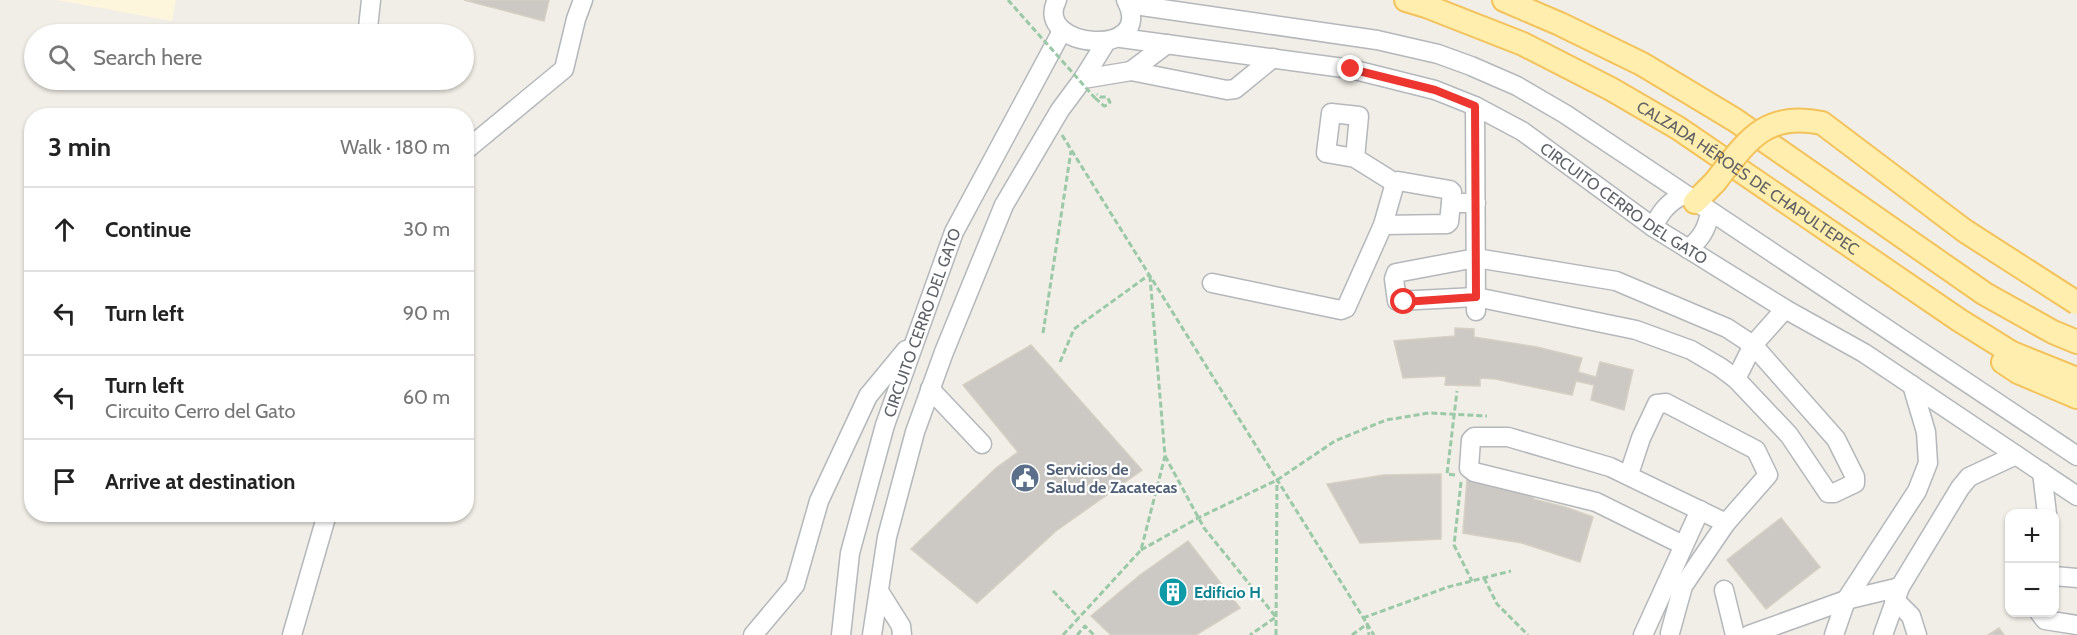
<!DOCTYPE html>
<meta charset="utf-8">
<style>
body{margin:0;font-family:Cabin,sans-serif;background:#f2f2f2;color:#222}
.controls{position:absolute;right:18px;bottom:18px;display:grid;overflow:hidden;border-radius:12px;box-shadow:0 2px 4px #0004}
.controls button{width:54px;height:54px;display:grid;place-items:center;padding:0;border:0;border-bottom:2px solid #e0e0e0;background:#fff;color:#222;font:30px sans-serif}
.stop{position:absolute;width:18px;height:18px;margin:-14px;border:4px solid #ed3630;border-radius:50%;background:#fff}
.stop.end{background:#ed3630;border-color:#fff;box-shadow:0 2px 6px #0008}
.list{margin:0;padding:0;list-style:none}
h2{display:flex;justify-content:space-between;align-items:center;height:78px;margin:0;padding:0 24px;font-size:26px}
h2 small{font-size:20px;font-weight:400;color:#767676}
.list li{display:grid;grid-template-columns:39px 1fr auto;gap:18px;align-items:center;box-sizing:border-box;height:84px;padding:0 24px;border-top:2px solid #e0e0e0}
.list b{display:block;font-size:22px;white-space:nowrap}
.list p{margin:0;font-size:20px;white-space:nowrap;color:#767676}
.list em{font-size:20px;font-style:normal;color:#767676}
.icon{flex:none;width:33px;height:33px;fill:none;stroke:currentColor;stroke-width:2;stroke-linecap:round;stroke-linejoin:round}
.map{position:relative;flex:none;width:2077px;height:635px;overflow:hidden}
.search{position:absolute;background:#fff;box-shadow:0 2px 4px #0004;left:24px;top:24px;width:450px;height:66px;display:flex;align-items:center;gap:15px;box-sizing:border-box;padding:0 21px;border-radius:33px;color:#767676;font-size:22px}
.panel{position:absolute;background:#fff;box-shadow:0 2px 4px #0004;left:24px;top:108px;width:450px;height:414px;border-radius:24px}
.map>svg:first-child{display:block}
</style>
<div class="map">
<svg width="2077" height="635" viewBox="0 0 2077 635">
<rect width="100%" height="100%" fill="#f0eee6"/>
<path fill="#fef5dd" d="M57 0H176L172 21Z"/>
<g fill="#ccc8c3" stroke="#d5cfc4" stroke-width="1.5">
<path d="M464 0H549L544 21Z"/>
<path d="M1455 328 1474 329V337L1537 347 1582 358 1578 372 1596 377 1600 362 1633 370 1624 410 1591 400 1594 385 1576 381 1572 395 1495 379 1480 378V386L1445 385 1446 376 1403 378 1394 341 1455 336Z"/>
<path d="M1031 345 1142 470 1056 531 977 603 911 549 996 468 1018 452 963 385Z"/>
<path d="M1441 474V539L1360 543 1327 484 1384 475Z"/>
<path d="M1467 479 1500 482 1535 490 1533 499 1565 507 1593 517 1580 562 1522 543 1463 533Z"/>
<path d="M1781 518 1820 567 1766 609 1727 560Z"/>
<path d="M1188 541 1240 608 1196 635H1111L1091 616 1140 575Z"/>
<path d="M1999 628 2004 635H1988Z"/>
</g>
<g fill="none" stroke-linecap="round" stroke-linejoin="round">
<g stroke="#b4b7bb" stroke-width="21">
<g id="minor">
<path d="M1057 0C1031 49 1158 60 1126 0"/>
<path d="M1128 4 1377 40 1438 54 1471 66 1517 86 1565 114 2077 456"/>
<path d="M368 28 371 0"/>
<path id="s1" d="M1121 38 1351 69 1435 90 1475 106 1522 131 1653 227 1785 309 1864 353 2077 496"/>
<path d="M1131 71 1167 44"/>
<path d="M1083 79 1131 71 1227 90 1235 89 1273 58"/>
<path d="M1475 106 1476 311"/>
<path d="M466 150 564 69 576 19 583 0"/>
<path d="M1355 158 1359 116 1331 113 1326 153 1355 158 1395 183"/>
<path d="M1383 225 1395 183 1398 181 1450 190 1452 192 1451 203"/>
<path d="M1653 227C1661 212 1667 203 1683 195"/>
<path d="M1688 249C1701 239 1707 229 1710 212"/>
<path d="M1476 258 1616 281 1727 328 1753 345 1836 439 1855 477V483L1834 493H1828L1789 435 1736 379 1720 367 1691 350 1636 330 1476 297 1397 301 1394 279 1396 273Z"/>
<path d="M1212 283 1341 310 1346 308 1383 225 1447 224 1449 222 1451 203H1476"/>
<path d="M1736 379 1753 345 1785 309"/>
<path d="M930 389 982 444"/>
<path d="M2042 472 2047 514"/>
<path d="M1629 474 1641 438 1657 404 1666 403 1756 450 1768 475 1726 523 1683 586 1670 633"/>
<path d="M1683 545 1596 502 1474 472 1469 468 1471 440 1474 437H1508L1610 467 1726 523"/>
<path d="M2054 576 2077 578"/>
<path d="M1724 590 1735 635"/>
<path d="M879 591 901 626 902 635"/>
<path d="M1894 599 1911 616 1917 635"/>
<path d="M2039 612 2045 620 2077 625"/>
<path d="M292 635 327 514"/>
<path d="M753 635 795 585 819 501 868 396 906 350"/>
<path id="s2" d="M841 635 850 553 885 425 954 232 1062 31"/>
<path d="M872 635 887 537 915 432 944 352 1004 205 1060 110 1083 79 1106 42"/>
<path d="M1643 635 1700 510"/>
<path d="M1749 635 1846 600 1900 587"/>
<path d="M1834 635 1846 600 1917 491 1928 463 1926 432 1912 385"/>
<path d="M1883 635 1900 587 1960 488 1969 477 2016 455"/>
</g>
</g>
<g stroke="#f4c25b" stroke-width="26">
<g id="major">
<path id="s3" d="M1406 0 1426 6 1523 44 1611 89 1678 128 1959 320 2012 353 2077 379"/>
<path d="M1504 0 1560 24 1642 64 1735 120 1985 294 2053 332 2077 342"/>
<path d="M1695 202 1715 182"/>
<path d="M2003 362 2018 372 2077 397"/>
</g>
</g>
<g stroke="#9bc9a7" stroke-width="3" stroke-dasharray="6 3" stroke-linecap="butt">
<path d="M1095 98 1104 106 1108 105 1110 102 1107 97H1100L1097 94"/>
<path d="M1062 135 1374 635"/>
<path d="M1043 333 1071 151"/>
<path d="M1060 362 1074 329 1149 275"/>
<path d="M1165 456 1204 528 1276 617 1250 635"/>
<path d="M1455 475 1447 474 1457 391"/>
<path d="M1461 482 1454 545 1472 581"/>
<path d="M1141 550 1198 518 1277 480 1335 441 1386 420 1429 413 1487 416"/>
<path d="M1484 578 1497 604 1528 635"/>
<path d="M1053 591 1079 618"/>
<path d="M1363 618 1448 587 1511 571"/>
<path d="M1063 635 1141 550 1165 456 1150 277"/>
<path d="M1079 635 1078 634 1085 626 1094 635"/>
<path d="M1276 635 1277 481"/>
<path d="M1352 635 1367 624 1369 635"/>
</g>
<use href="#minor" stroke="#fff" stroke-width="18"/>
<use href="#major" stroke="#ffeead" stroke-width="22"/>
<g stroke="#f4c25b" stroke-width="26" stroke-linecap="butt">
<path id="major-bridge" d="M1715 182C1747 141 1765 111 1822 123L1965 231 2077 303"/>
</g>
<path stroke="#9bc9a7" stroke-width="3" stroke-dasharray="6 3" stroke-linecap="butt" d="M1008 0 1095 98"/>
<use href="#major-bridge" stroke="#ffeead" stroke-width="22"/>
</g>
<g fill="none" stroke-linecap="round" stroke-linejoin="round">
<path stroke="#ed3630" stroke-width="8" d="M1351 69 1435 90 1475 106 1476 297 1404 302"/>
</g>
<defs>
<g id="civic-disc" transform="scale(1.5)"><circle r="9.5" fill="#5c6f8a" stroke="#fff"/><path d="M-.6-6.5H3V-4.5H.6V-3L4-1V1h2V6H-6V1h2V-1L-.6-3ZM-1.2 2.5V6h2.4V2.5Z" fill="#fff"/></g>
<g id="building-disc" transform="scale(1.5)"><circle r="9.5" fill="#0f9aa8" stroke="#fff"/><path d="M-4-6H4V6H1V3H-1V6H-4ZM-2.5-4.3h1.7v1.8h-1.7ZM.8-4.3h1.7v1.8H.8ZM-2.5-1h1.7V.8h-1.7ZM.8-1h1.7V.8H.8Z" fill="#fff"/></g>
</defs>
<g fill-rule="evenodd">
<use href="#civic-disc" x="1025" y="478"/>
<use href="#building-disc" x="1173" y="592"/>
</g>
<g text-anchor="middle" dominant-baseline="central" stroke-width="4.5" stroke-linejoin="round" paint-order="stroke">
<g font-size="16" fill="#5e6267" stroke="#fff">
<text stroke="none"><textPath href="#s3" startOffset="387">CALZADA HÉROES DE CHAPULTEPEC</textPath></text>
<text stroke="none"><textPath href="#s1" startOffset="540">CIRCUITO CERRO DEL GATO</textPath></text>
<text stroke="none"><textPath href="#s2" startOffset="324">CIRCUITO CERRO DEL GATO</textPath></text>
</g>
<g font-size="16" font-weight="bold" fill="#4e5e75" stroke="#fff" text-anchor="start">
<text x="1046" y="469">Servicios de<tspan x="1046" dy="18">Salud de Zacatecas</tspan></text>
</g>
<g font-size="16" font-weight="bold" fill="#0d838f" stroke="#fff" text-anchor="start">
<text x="1194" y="592">Edificio H</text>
</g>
</g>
</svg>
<div class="controls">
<button>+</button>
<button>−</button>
</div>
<div class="stop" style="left:1404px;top:302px"></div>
<div class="stop end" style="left:1351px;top:69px"></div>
<div class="search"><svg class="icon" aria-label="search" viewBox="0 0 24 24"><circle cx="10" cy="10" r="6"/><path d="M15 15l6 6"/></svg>Search here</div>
<section class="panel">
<h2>3 min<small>Walk · 180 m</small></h2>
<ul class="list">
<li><svg class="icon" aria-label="ahead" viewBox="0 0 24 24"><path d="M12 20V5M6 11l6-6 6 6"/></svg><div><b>Continue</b></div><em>30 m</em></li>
<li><svg class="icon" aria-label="left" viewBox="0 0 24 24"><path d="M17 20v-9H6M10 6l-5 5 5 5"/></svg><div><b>Turn left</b></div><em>90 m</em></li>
<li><svg class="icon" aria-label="left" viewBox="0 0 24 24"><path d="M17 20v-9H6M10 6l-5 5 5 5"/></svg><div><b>Turn left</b><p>Circuito Cerro del Gato</p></div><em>60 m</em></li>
<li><svg class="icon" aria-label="arrive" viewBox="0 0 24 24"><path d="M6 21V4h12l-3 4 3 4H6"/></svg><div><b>Arrive at destination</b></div></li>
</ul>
</section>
</div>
